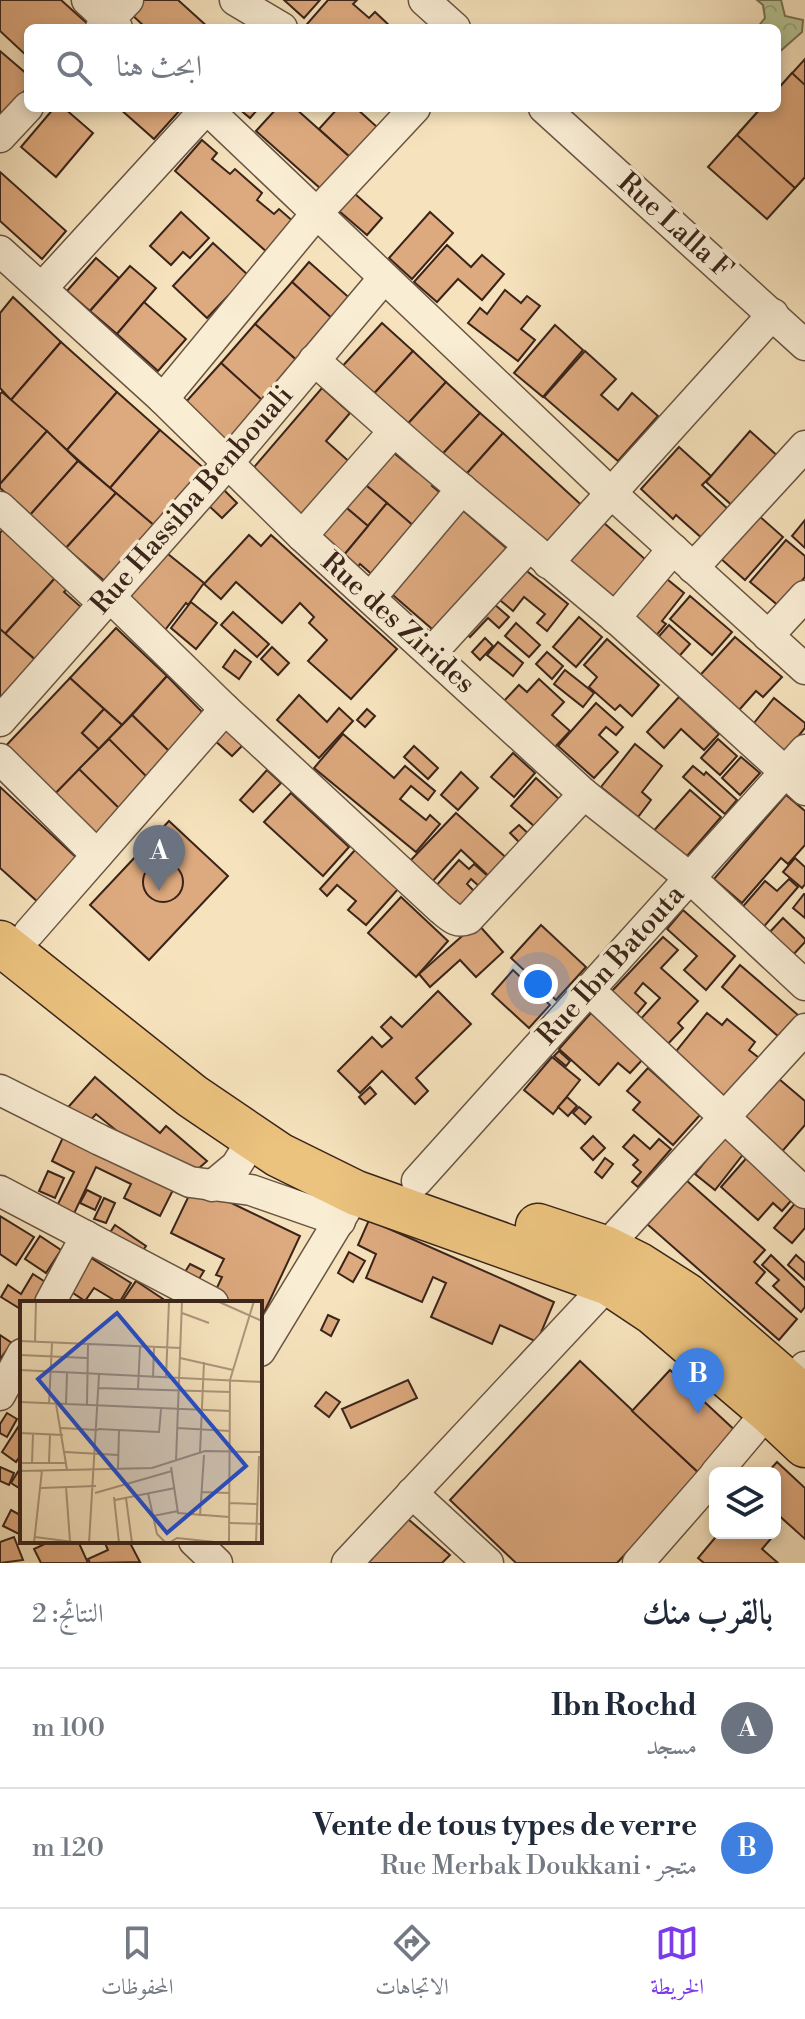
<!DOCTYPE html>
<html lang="ar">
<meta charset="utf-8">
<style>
body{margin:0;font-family:"Libre Bodoni",Amiri,serif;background:#f2f2f3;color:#1f2937;direction:rtl}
.controls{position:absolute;right:24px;bottom:24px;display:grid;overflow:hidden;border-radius:12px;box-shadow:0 4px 12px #0003}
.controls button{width:72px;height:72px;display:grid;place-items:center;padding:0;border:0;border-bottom:2px solid #e0e1e3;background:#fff;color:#1f2937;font:40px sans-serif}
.you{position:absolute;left:538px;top:984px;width:28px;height:28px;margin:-20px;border:6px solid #fff;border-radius:50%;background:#1a73e8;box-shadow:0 0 0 12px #1a73e833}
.badge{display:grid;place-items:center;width:52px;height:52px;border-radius:50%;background:#7c3aed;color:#fff;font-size:26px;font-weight:700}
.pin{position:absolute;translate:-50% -66px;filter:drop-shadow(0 2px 4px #0008)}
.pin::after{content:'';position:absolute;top:42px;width:28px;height:24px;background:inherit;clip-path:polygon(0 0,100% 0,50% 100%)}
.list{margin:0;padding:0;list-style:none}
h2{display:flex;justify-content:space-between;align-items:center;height:104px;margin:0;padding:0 32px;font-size:34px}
h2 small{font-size:26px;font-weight:400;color:#747a83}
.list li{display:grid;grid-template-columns:52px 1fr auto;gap:24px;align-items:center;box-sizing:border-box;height:120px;padding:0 32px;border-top:2px solid #e0e1e3}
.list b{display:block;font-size:30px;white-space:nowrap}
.list p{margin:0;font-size:26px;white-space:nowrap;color:#747a83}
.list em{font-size:26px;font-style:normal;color:#747a83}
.icon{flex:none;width:44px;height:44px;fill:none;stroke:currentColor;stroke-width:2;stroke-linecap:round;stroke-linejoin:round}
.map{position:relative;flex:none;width:805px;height:1563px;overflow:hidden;direction:ltr}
.search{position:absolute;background:#fff;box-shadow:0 4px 12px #0003;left:24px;right:24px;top:24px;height:88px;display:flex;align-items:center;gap:20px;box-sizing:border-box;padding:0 28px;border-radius:12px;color:#747a83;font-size:30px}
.sheet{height:344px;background:#fff}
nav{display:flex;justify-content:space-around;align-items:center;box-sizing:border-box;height:112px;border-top:2px solid #e0e1e3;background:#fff;font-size:22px;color:#747a83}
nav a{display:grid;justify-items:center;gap:4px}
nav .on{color:#7c3aed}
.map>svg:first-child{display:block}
</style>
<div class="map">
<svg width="805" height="1563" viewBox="0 0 805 1563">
<defs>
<pattern id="forest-crowns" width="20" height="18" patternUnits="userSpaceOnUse" patternTransform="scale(2)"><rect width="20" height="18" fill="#b7c595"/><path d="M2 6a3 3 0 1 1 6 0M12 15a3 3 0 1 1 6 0" fill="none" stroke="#9ea980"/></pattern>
</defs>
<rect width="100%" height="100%" fill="#f6e3bd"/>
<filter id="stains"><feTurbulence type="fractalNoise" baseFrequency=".0025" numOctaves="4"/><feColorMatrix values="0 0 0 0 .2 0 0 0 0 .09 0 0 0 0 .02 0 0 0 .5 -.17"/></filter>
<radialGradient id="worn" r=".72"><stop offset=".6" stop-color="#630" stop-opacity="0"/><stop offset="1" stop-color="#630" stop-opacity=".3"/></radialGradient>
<path fill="url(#forest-crowns)" stroke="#787458" stroke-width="2" d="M757 0H781L785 16 803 20 802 32 777 54V28H757L765 18 763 5Z"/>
<g fill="#dda97e" stroke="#3a241a" stroke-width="2">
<path d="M0 0H61L90 26 88 28H28V57L0 31Z"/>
<path d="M142 0H178L209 28H146L130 13Z"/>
<path d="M284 0H320L304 18Z"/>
<path d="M328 0H357L353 4 369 18 375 12 392 28H312L307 24Z"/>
<path d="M0 51 28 75V87L0 119Z"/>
<path d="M805 59V177L767 219 708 167 761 108H777V90Z"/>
<path d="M792 73 805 85V177L795 188 737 135 761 108H777V90Z"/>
<path d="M54 108H64L93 133 56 177 21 147Z"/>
<path d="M119 108H180L181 109 154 139Z"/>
<path d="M238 108H259L250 118Z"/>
<path d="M277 108H295L350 157 321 189 256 131Z"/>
<path d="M338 108H356L377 127 350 157 319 129Z"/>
<path d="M202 140 217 153 212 159 230 174 235 169 262 193 257 200 274 214 279 209 295 223 268 253 175 171Z"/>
<path d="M0 172 66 231 42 259 0 221Z"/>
<path d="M354 193 382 218 367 235 339 211Z"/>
<path d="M181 212 209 238 190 258 183 252 171 265 150 246Z"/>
<path d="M430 212 453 233 412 279 389 258Z"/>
<path d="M213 243 248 275 207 318 173 286Z"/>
<path d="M447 245 471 267 482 255 504 274 482 300 458 279 437 302 414 282Z"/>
<path d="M96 258 119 278 90 311 67 291Z"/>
<path d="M309 262 354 302 336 322 292 282Z"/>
<path d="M130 266 156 288 117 334 90 311Z"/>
<path d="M292 282 336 322 300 363 255 324Z"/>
<path d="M505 290 521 303 527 296 540 306 521 329 535 340 518 361 468 323 480 308 487 314Z"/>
<path d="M13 297 61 342 11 400 0 388V313Z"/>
<path d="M144 302 186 339 158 371 117 334Z"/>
<path d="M382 323 413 351 370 398 339 370Z"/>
<path d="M255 324 300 363 264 402 221 363Z"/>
<path d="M555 325 583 350 543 397 514 373Z"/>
<path d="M61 342 117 392 67 450 11 400Z"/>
<path d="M413 351 446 382 404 428 370 398Z"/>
<path d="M585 351 616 379 601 395 618 410 632 393 658 416 618 461 544 397Z"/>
<path d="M221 363 264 402 228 443 185 403Z"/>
<path d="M446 382 480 413 438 459 404 428Z"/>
<path d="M322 388 350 413 326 441 353 465 306 520 250 472Z"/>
<path d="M2 392 47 431 0 484V394Z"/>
<path d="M117 392 160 430 110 488 67 450Z"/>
<path d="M480 413 503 433 461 480 438 459Z"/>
<path d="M160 430 206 470 156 527 110 488Z"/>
<path d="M47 431 78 461 30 515 0 488V484Z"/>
<path d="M750 431 781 459 736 509 706 482Z"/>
<path d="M503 433 589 512 548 557 461 480Z"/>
<path d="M679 447 711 476 702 485 730 511 704 540 676 515 673 519 641 489Z"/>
<path d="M389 449 417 472 419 470 435 483 432 486 444 496 416 528 361 481Z"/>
<path d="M78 461 116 493 66 548 30 515Z"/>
<path d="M361 481 387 503 368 526 342 504Z"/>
<path d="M223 489 237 503 222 518 207 504Z"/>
<path d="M116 493 156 527 108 584 66 548Z"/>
<path d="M387 503 416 528 375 577 360 564 357 568 343 556Z"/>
<path d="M342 504 368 526 343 556 317 533Z"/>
<path d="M459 507 511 552 439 635 387 590Z"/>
<path d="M595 515 646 560 604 607 554 562Z"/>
<path d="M758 515 783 537 745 580 720 558Z"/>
<path d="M805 520V548L792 536Z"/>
<path d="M3 529 56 577 5 634 0 629V533Z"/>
<path d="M249 535 261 546 271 535 397 649 351 699 308 661 327 640 309 623 314 617 300 603 282 623 236 582 221 599 204 584Z"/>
<path d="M786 540 805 556V577L780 607 750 582Z"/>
<path d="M163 550 204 583 188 605 186 603 165 630 124 598Z"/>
<path d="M518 564 568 604 547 631 537 623 545 614 524 597 513 611 494 595Z"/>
<path d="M662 575 684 593 662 621 666 624 648 645 623 623Z"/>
<path d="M56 577 68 588 64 592 82 608 36 660 5 634Z"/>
<path d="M690 596 732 632 712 655 670 619Z"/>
<path d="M486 597 509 617 499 628 488 618 470 637 459 627Z"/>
<path d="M191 602 217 623 196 649 171 628Z"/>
<path d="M233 612 269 644 257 657 221 625Z"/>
<path d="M579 617 602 637 576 667 553 647Z"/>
<path d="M516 623 540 645 529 657 505 636Z"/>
<path d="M669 625 690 644 674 662 653 643Z"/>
<path d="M116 628 167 676 122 725 70 678Z"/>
<path d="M0 629 40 664 0 710Z"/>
<path d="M735 637 782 677 763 697 756 691 732 718 693 683Z"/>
<path d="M485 638 493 646 480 660 472 652Z"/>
<path d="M607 639 659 685 632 716 620 705 615 710 589 687 597 677 584 665Z"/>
<path d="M498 642 523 663 513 676 487 655Z"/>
<path d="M272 647 289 663 278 675 261 659Z"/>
<path d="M235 650 251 662 239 679 223 667Z"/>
<path d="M547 652 563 666 552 679 536 664Z"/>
<path d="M565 670 594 693 583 707 554 684Z"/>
<path d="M167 676 204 714 173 755 132 715Z"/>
<path d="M70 678 104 709 82 733 99 749 50 799 0 752Z"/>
<path d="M539 679 564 702 552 715 570 731 555 747 503 702 519 685 527 692Z"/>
<path d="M299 695 327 722 339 708 353 721 319 758 277 720Z"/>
<path d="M679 697 719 734 704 750 681 729 664 748 647 732Z"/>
<path d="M774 698 805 723V728L779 760 746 733Z"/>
<path d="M596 703 623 727 616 735 606 727 599 735 618 752 594 778 558 746Z"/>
<path d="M104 709 122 725 99 749 82 733Z"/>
<path d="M367 709 375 716 365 727 357 720Z"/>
<path d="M132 715 173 755 97 844 50 799Z"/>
<path d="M225 726 244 744 232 756 213 739Z"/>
<path d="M343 734 394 778 405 766 435 791 428 800 411 786 400 799 426 820 430 815 440 824 416 852 314 768Z"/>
<path d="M109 739 154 784 125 814 79 769Z"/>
<path d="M718 739 737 756 720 775 701 758Z"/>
<path d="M635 744 662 766 642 792 651 800 638 817 601 787Z"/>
<path d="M414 746 438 768 428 779 404 757Z"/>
<path d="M513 753 535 773 514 797 491 777Z"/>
<path d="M741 757 760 773 740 795 722 778Z"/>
<path d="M693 766 704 775 706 772 737 800 725 814 683 777Z"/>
<path d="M267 770 281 783 253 812 240 800Z"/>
<path d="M461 772 478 788 458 810 441 795Z"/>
<path d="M536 778 559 799 534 826 511 806Z"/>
<path d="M0 787 79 860 39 903 0 868Z"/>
<path d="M690 790 721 817 681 863 650 835Z"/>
<path d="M291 793 349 847 323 876 264 822Z"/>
<path d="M786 795 805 811V845L788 864 781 858 742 903 714 879Z"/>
<path d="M456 813 510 861 493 880 461 850 431 883 409 862Z"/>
<path d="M169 821 228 876 149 960 90 905Z"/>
<path d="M519 825 531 836 522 845 510 833Z"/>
<path d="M355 850 399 888 366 925 348 910 356 901 337 885 327 896 320 889Z"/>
<path d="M795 858 805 867V884L802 888 783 872Z"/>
<path d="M459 860 469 869 474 864 490 878 481 888 471 879 467 884 480 897 465 914 435 887Z"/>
<circle cx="163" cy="882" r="20"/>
<path d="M789 879 798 887 761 930 739 911 765 881 777 891Z"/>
<path d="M804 894H805V918L793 908Z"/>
<path d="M401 897 448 941 416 977 368 933Z"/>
<path d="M683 910 735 956 706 990 684 970 697 956 667 929Z"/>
<path d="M783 918 805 939V942L791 957 767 935Z"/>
<path d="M477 923 503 952 476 977 460 960 430 987 419 974Z"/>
<path d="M541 925 586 967 556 1000 511 958Z"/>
<path d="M663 937 678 950 661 968 698 1001 678 1023 683 1028 664 1048 637 1023 660 998 643 983 635 993 646 1003 636 1015 611 992Z"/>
<path d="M740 965 798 1015 779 1037 722 987Z"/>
<path d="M513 970 550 1005 529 1028 492 994Z"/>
<path d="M438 991 471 1024 416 1078 428 1091 415 1104 382 1071 360 1093 338 1071 372 1037 382 1047 392 1038 381 1027 391 1017 402 1027Z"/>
<path d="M591 1013 643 1059 630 1073 618 1063 599 1085 559 1049Z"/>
<path d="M707 1013 722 1025 727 1019 755 1042 749 1050 763 1061 730 1102 673 1055Z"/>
<path d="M559 1051 570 1061 566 1066 554 1056Z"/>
<path d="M552 1057 580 1080 553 1114 524 1090Z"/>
<path d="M648 1068 700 1115 673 1145 633 1110 640 1102 627 1091Z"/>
<path d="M95 1077 160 1133 166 1126 207 1161 189 1177 143 1152 96 1114 87 1124 63 1113Z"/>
<path d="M779 1079 805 1101V1125L779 1155 745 1117Z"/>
<path d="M370 1087 376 1094 365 1104 359 1097Z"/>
<path d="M567 1097 577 1106 568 1116 558 1107Z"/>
<path d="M579 1107 591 1117 585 1124 573 1113Z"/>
<path d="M66 1131 176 1184 160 1216 124 1198 131 1184 96 1167 70 1222 53 1214 74 1172 52 1161Z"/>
<path d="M634 1135 650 1149 659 1139 671 1149 638 1187 632 1182 641 1172 633 1165 638 1160 623 1147Z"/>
<path d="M593 1136 605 1148 593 1160 581 1148Z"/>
<path d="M726 1136 745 1152 715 1190 695 1174Z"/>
<path d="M750 1154 796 1195 782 1211 773 1203 758 1220 721 1187Z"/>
<path d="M605 1158 613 1164 602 1178 595 1172Z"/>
<path d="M48 1171 64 1178 55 1198 39 1191Z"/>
<path d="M686 1180 765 1250 754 1262 765 1272 756 1283 797 1319 779 1340 647 1224Z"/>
<path d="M194 1185 300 1236 261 1319 260 1303H226L213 1296 222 1277 216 1275 224 1259 171 1233Z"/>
<path d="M87 1190 101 1197 95 1210 80 1203Z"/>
<path d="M104 1198 115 1203 106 1223 94 1219Z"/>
<path d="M797 1201 805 1207V1228L792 1243 774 1228Z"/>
<path d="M0 1216 34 1237 16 1265 0 1254Z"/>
<path d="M369 1220 554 1302 537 1342 500 1325 492 1344 431 1317 446 1283 433 1277 422 1302 366 1278 376 1254 358 1245Z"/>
<path d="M115 1225 146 1246 136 1261 105 1240Z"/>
<path d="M40 1236 61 1250 46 1273 25 1259Z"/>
<path d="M349 1252 365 1261 353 1282 338 1273Z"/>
<path d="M771 1255 805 1288V1307L801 1312 773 1286 779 1280 762 1265Z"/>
<path d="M796 1255 805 1263V1280L788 1265Z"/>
<path d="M88 1256 131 1283 119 1303 94 1288 85 1301 67 1289Z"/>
<path d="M190 1264 204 1271 199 1279 185 1272Z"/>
<path d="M33 1274 50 1285 39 1303H22V1310L1 1297 8 1285 21 1294Z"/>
<path d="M136 1281 163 1299 160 1303H121Z"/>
<path d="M328 1315 339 1320 331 1336 321 1330Z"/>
<path d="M0 1335 12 1343 0 1359Z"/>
<path d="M580 1361 700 1474 617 1563H516L450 1500Z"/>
<path d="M670 1370 739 1434 700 1474 632 1411Z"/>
<path d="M408 1380 417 1398 351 1428 342 1409Z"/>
<path d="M326 1392 340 1402 329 1417 315 1406Z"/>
<path d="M7 1413 17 1419 7 1437 0 1433V1424Z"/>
<path d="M22 1421V1453L16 1462 2 1452Z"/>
<path d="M777 1462 805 1488V1539L775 1512V1473H767Z"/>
<path d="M22 1465V1490L11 1483Z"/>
<path d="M0 1467 14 1473 9 1485 0 1481Z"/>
<path d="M11 1510 22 1516 21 1535 3 1526Z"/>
<path d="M408 1519 450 1555 442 1563H368Z"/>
<path d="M775 1525 780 1528 762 1549 778 1563H704L698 1558 719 1533H775Z"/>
<path d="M14 1537 23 1560 0 1563V1542Z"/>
<path d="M51 1541H78L88 1563H41L34 1549Z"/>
<path d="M104 1541H129L140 1562 90 1563 88 1559 108 1550Z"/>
</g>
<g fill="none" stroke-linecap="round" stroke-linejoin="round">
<g stroke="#695443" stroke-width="33">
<g id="street">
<path d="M87 0 117 28"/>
<path d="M235 0 282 28"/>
<path d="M424 0 455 28"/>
<path d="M101 28 128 0"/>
<path d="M206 108 610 492 805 669"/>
<path d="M544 108 805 345"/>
<path d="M0 137 28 107"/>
<path d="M0 251 163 399 302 536 584 794 690 878 805 985"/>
<path d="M43 287 206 109"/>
<path d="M314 360 426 459 620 622 805 790"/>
<path d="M163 399 316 214 415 108"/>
<path d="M0 507 103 603"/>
<path d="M302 536 394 431"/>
<path d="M548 563 773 314"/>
<path d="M693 568 805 446"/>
<path d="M109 596 225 709 441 909C450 916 456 924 468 919L584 794"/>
<path d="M371 597 462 489"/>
<path d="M615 618 673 549"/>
<path d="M768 636 805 596"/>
<path d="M432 652 529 546"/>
<path d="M0 721 228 463 384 278"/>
<path d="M0 759 97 855"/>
<path d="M29 933 225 709"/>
<path d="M589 990 805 1193"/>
<path d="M0 1090 100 1140 190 1182 251 1190 340 1221"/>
<path d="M417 1181 805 750"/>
<path d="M212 1186 236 1166 253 1139"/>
<path d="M0 1191 213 1303"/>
<path d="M605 1248 805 1029"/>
<path d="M50 1303 86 1236"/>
<path d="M260 1351 348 1206"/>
<path d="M0 1395 22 1354"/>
<path d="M716 1473 805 1367"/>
<path d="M412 1493 488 1563"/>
<path d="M194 1541 217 1563"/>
<path d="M347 1563 609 1283"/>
<path d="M638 1563 715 1475"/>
</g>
</g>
<g stroke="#3a241a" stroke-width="47">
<g id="primary">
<path d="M0 943 192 1096 279 1155 356 1193 609 1283 654 1313 770 1412 805 1445"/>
<path d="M538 1226 605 1248 639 1265 686 1295 805 1398"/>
</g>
</g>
<use href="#street" stroke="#f9edd4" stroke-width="30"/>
<use href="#primary" stroke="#ebc27e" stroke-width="44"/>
</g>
<g text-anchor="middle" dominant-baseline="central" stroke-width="7" stroke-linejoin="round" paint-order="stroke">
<g font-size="28" fill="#3a241a" stroke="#f9edd4">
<text transform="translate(675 226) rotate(42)">Rue Lalla F</text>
<text transform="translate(192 500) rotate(-49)">Rue Hassiba Benbouali</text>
<text transform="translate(398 623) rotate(42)">Rue des Zirides</text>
<text transform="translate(611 965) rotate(-48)">Rue Ibn Batouta</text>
</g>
</g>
<g transform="translate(20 1301)">
<rect width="242" height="242" fill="#f6e3bd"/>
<path fill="none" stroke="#ab977c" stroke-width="2" d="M197 0 242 20M162 12 189 22M0 40 161 47M15 41 16 0M0 54 67 57M160 57 213 69M0 69 242 81M133 77 134 46M146 77 149 0M78 87 210 91M118 88 120 45M0 101 210 110M29 103 32 42M36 103 47 169M46 103 47 72M67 104 68 43M41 127 78 129M157 127 210 130M78 128 139 131 141 108M0 132 43 134M45 151 98 154M180 151 184 61M156 160 162 0M0 162H46M12 162 13 133M29 162 30 133M151 166 158 212 209 216M98 167 99 129M0 170 132 167 185 150 242 151M46 186 50 240M21 187 76 185M182 191 209 192M75 192 152 170M128 192 137 233 146 242M94 196 99 242M106 197 112 242M95 199 155 187M209 202 237 203M133 215 158 210M180 215 184 154M208 222 242 223M15 236 61 242M14 242 22 169M69 242 79 74M149 242 157 237 204 242M209 242 210 79 234 0M236 242 239 155"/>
<path fill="#1d4ed8" fill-opacity="0.15" stroke="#1d4ed8" stroke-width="4" d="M97 12 226 165 147 232 18 78Z"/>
<rect width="242" height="242" fill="none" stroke="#3a241a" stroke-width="4"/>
</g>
<rect width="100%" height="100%" filter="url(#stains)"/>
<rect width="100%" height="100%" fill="url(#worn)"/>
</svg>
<div class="controls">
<button><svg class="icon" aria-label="layers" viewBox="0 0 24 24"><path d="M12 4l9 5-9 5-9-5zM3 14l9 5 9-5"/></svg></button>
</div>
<div class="you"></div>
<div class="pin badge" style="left:159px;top:891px;background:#6b7280">A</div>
<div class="pin badge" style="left:698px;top:1414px;background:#3f7fe0">B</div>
<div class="search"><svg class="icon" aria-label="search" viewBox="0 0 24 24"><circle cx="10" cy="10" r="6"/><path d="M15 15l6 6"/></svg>ابحث هنا</div>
</div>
<section class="sheet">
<h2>بالقرب منك<small>النتائج: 2</small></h2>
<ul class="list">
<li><span class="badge" style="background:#6b7280">A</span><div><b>Ibn Rochd</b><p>مسجد</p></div><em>100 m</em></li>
<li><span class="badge" style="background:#3f7fe0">B</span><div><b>Vente de tous types de verre</b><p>متجر · Rue Merbak Doukkani</p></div><em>120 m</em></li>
</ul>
</section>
<nav>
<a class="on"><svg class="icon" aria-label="map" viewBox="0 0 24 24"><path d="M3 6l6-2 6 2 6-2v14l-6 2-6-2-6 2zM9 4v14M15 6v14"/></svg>الخريطة</a>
<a><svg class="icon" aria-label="directions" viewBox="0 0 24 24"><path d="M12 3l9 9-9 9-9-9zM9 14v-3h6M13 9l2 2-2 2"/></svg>الاتجاهات</a>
<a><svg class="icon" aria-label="saved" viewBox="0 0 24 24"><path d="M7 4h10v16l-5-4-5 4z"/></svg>المحفوظات</a>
</nav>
